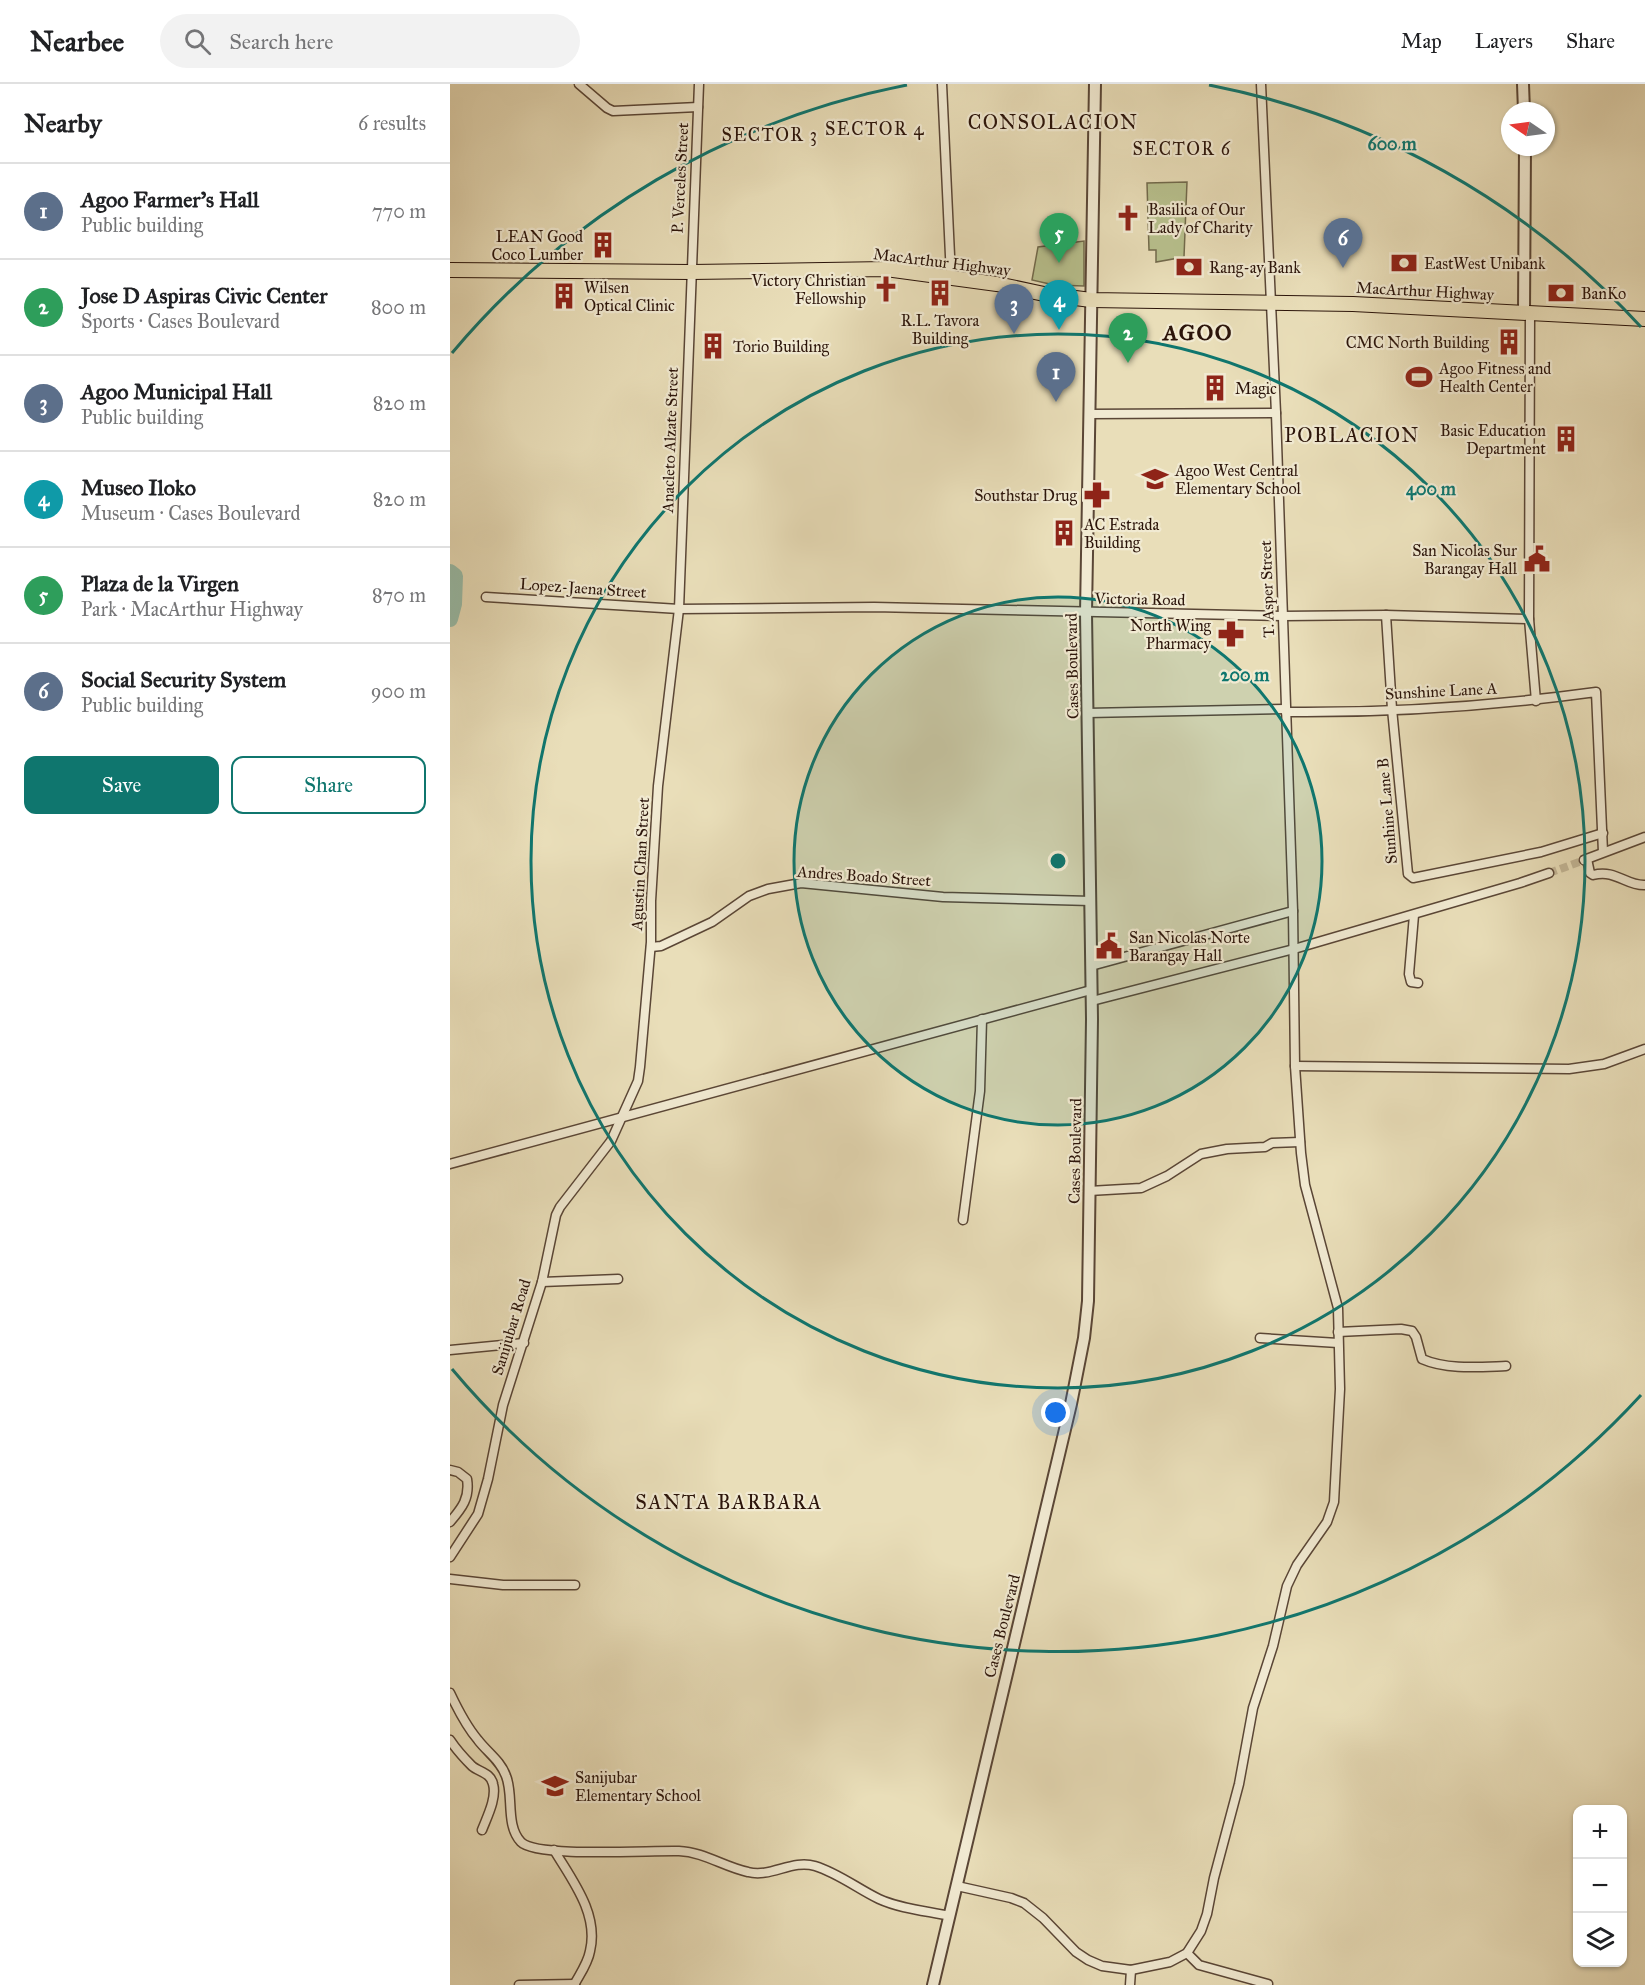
<!DOCTYPE html>
<meta charset="utf-8">
<style>
body{margin:0;font-family:"IM FELL Great Primer",serif;background:#f2f2f2;color:#202124}
.controls{position:absolute;right:18px;bottom:18px;display:grid;overflow:hidden;border-radius:12px;box-shadow:0 2px 4px #0004}
.controls button{width:54px;height:54px;display:grid;place-items:center;padding:0;border:0;border-bottom:2px solid #e0e0e0;background:#fff;color:#202124;font:30px sans-serif}
.compass{position:absolute;left:1051px;top:18px;width:54px;height:54px;border-radius:50%;background:#fff;box-shadow:0 2px 4px #0004;rotate:283deg}
.you{position:absolute;left:606px;top:1329px;width:21px;height:21px;margin:-15px;border:4px solid #fff;border-radius:50%;background:#1a73e8;box-shadow:0 0 0 9px #1a73e833}
.badge{display:grid;place-items:center;width:39px;height:39px;border-radius:50%;background:#0f766e;color:#fff;font-size:20px;font-weight:700}
.pin{position:absolute;translate:-50% -50px;filter:drop-shadow(0 2px 3px #0008)}
.pin::after{content:'';position:absolute;top:32px;width:21px;height:18px;background:inherit;clip-path:polygon(0 0,100% 0,50% 100%)}
.list{margin:0;padding:0;list-style:none}
h2{display:flex;justify-content:space-between;align-items:center;height:78px;margin:0;padding:0 24px;font-size:26px}
h2 small{font-size:20px;font-weight:400;color:#757577}
.list li{display:grid;grid-template-columns:39px 1fr auto;gap:18px;align-items:center;box-sizing:border-box;height:96px;padding:0 24px;border-top:2px solid #e0e0e0}
.list b{display:block;font-size:22px;white-space:nowrap}
.list p{margin:0;font-size:20px;white-space:nowrap;color:#757577}
.list em{font-size:20px;font-style:normal;color:#757577}
.actions{display:flex;gap:12px;padding:18px 24px}
.actions a{flex:1;padding:14px 0;border:2px solid #0f766e;border-radius:12px;text-align:center;font-size:21px;color:#0f766e}
.actions .main{background:#0f766e;color:#fff}
.icon{flex:none;width:33px;height:33px;fill:none;stroke:currentColor;stroke-width:2;stroke-linecap:round;stroke-linejoin:round}
.map{position:relative;flex:none;width:1195px;height:1901px;overflow:hidden}
header{display:flex;align-items:center;gap:36px;box-sizing:border-box;height:84px;padding:0 30px;background:#fff;border-bottom:2px solid #e0e0e0}
header strong{font-size:28px}
nav{display:flex;gap:33px;margin-inline-start:auto;font-size:21px}
.search{width:420px;height:54px;background:#f2f2f2;display:flex;align-items:center;gap:15px;box-sizing:border-box;padding:0 21px;border-radius:33px;color:#757577;font-size:22px}
main{display:flex}
aside{flex:1;background:#fff}
.map>svg:first-child{display:block}
</style>
<header>
<strong>Nearbee</strong>
<div class="search"><svg class="icon" aria-label="search" viewBox="0 0 24 24"><circle cx="10" cy="10" r="6"/><path d="M15 15l6 6"/></svg>Search here</div>
<nav><a>Map</a><a>Layers</a><a>Share</a></nav>
</header>
<main>
<aside>
<h2>Nearby<small>6 results</small></h2>
<ul class="list">
<li><span class="badge" style="background:#5c6f8a">1</span><div><b>Agoo Farmer's Hall</b><p>Public building</p></div><em>770 m</em></li>
<li><span class="badge" style="background:#2e9e5b">2</span><div><b>Jose D Aspiras Civic Center</b><p>Sports · Cases Boulevard</p></div><em>800 m</em></li>
<li><span class="badge" style="background:#5c6f8a">3</span><div><b>Agoo Municipal Hall</b><p>Public building</p></div><em>820 m</em></li>
<li><span class="badge" style="background:#0f9aa8">4</span><div><b>Museo Iloko</b><p>Museum · Cases Boulevard</p></div><em>820 m</em></li>
<li><span class="badge" style="background:#2e9e5b">5</span><div><b>Plaza de la Virgen</b><p>Park · MacArthur Highway</p></div><em>870 m</em></li>
<li><span class="badge" style="background:#5c6f8a">6</span><div><b>Social Security System</b><p>Public building</p></div><em>900 m</em></li>
</ul>
<div class="actions"><a class="main">Save</a><a>Share</a></div>
</aside>
<div class="map">
<svg width="1195" height="1901" viewBox="0 0 1195 1901">
<rect width="100%" height="100%" fill="#e9deb9"/>
<filter id="stains"><feTurbulence type="fractalNoise" baseFrequency=".00333" numOctaves="4"/><feColorMatrix values="0 0 0 0 .2 0 0 0 0 .09 0 0 0 0 .02 0 0 0 .5 -.17"/></filter>
<radialGradient id="worn" r=".72"><stop offset=".6" stop-color="#630" stop-opacity="0"/><stop offset="1" stop-color="#630" stop-opacity=".3"/></radialGradient>
<g fill="#b8c18e" stroke="#726a4c" stroke-width="1.5">
<path d="M737 98 734 173 706 178V166H699L697 99Z"/>
<path d="M634 157V202L604 201 582 196 588 163Z"/>
</g>
<g fill="none" stroke-linecap="round" stroke-linejoin="round">
<path stroke="#99bda9" stroke-width="16" d="M0 488 5 492 4 520 0 535"/>
<path stroke="#c3b696" stroke-width="8" stroke-dasharray="8 4" stroke-linecap="butt" d="M1099 789 1132 777"/>
<g stroke="#5a4636" stroke-width="11">
<g id="minor">
<path d="M129 0 157 24 163 27 248 23"/>
<path d="M492 0 501 193"/>
<path d="M1080 229 1079 535 1086 617"/>
<path d="M639 330 826 329"/>
<path d="M36 513 229 525 424 523 833 532 936 531 1079 535"/>
<path d="M936 531 942 625 958 790 963 794 1091 768 1153 749"/>
<path d="M836 628C940 629 1043 622 1146 608L1153 768"/>
<path d="M637 629 836 625"/>
<path d="M1137 775 1140 789 1143 791C1166 785 1176 802 1195 801"/>
<path d="M1134 776 1195 753"/>
<path d="M964 831 959 890 961 898 968 899"/>
<path d="M201 863 211 862 262 838 299 812 318 805 351 799 493 813 641 817"/>
<path d="M641 882 843 827"/>
<path d="M642 917 844 865 1070 799 1099 789"/>
<path d="M845 982 1119 985 1154 980 1195 965"/>
<path d="M0 1080 641 906"/>
<path d="M639 1107 691 1104 717 1092 751 1070 777 1065 815 1063 822 1059 850 1058"/>
<path d="M513 1136 530 1007 532 935"/>
<path d="M92 1198 168 1195"/>
<path d="M888 1248 951 1245 962 1247 966 1253 972 1275C997 1286 1029 1283 1056 1282"/>
<path d="M810 1254 888 1259"/>
<path d="M0 1266 74 1259"/>
<path d="M0 1386 8 1388 17 1395C20 1414 12 1424 0 1438"/>
<path d="M0 1473 28 1430 38 1395 53 1321 92 1198 106 1131 110 1123 161 1057 188 997 190 983 201 858V817L208 702 229 525 249 0"/>
<path d="M0 1495 53 1501H125"/>
<path d="M0 1609C8 1626 16 1642 28 1656 37 1668 51 1677 56 1692 64 1711 55 1741 71 1758 86 1774 201 1766 229 1767 254 1768 274 1783 298 1788 321 1794 342 1775 365 1782 388 1789 408 1805 429 1815 451 1825 477 1827 500 1832"/>
<path d="M0 1656C6 1665 14 1674 22 1682 29 1688 41 1689 43 1700 47 1714 37 1733 32 1746"/>
<path d="M104 1766C122 1796 149 1830 140 1867 138 1879 130 1890 124 1901"/>
<path d="M507 1802 561 1814 574 1819 593 1834 626 1868 638 1876 652 1882 681 1886 720 1878 737 1869 751 1847 757 1830 764 1794 789 1700 803 1624 823 1562 837 1502 847 1481 877 1438 884 1418 890 1305 888 1224 855 1101 851 1069 845 982 843 827 826 329 811 0"/>
<path d="M737 1869 749 1881 818 1900"/>
<path d="M69 1901 125 1900"/>
<path d="M680 1901 681 1886"/>
</g>
</g>
<g stroke="#5a4636" stroke-width="14">
<g id="tertiary">
<path d="M1073 0 1074 27"/>
<path d="M1074 228 1075 63"/>
<path d="M483 1901 621 1320 634 1254 638 1217 642 935 636 529 645 0"/>
</g>
</g>
<g stroke="#2b140a" stroke-width="16">
<path id="trunk" d="M0 186 241 188 436 185 547 200 594 210 641 216 903 220 1195 235"/>
</g>
<use href="#minor" stroke="#f1ead2" stroke-width="8"/>
<use href="#tertiary" stroke="#f1ead2" stroke-width="10"/>
<use href="#trunk" stroke="#e9deb9" stroke-width="14"/>
</g>
<circle cx="608" cy="777" r="264" fill="#0f766e" fill-opacity=".12"/>
<g fill="none" stroke="#0f766e" stroke-width="3">
<circle cx="608" cy="777" r="264"/>
<circle cx="608" cy="777" r="527"/>
<path d="M1191 1311A791 791 0 0 1 2 1285M2 269A791 791 0 0 1 457 1M759 1A791 791 0 0 1 1191 243"/>
</g>
<defs>
<g id="church-bare" transform="scale(2.07)"><path d="M-1.2-6h2.4v3.5h3.3v2.4h-3.3V6h-2.4V-.1h-3.3v-2.4h3.3Z" fill="#8f2418" stroke="#f1ead2" stroke-width="2.5" paint-order="stroke"/></g>
<g id="building-bare" transform="scale(2.07)"><path d="M-4-6H4V6H1V3H-1V6H-4ZM-2.5-4.3h1.7v1.8h-1.7ZM.8-4.3h1.7v1.8H.8ZM-2.5-1h1.7V.8h-1.7ZM.8-1h1.7V.8H.8Z" fill="#8f2418" stroke="#f1ead2" stroke-width="2.5" paint-order="stroke"/></g>
<g id="bank-bare" transform="scale(2.07)"><path d="M-6-4H6V4H-6ZM0-2.3a2.3 2.3 0 1 0 0 4.6a2.3 2.3 0 1 0 0-4.6Z" fill="#8f2418" stroke="#f1ead2" stroke-width="2.5" paint-order="stroke"/></g>
<g id="stadium-bare" transform="scale(2.07)"><path d="M0-5a6.5 5 0 1 0 0 10a6.5 5 0 1 0 0-10ZM-3.5-1.8h7v3.6h-7Z" fill="#8f2418" stroke="#f1ead2" stroke-width="2.5" paint-order="stroke"/></g>
<g id="school-bare" transform="scale(2.07)"><path d="M0-5L7-2L0 1L-7-2ZM-4 1L0 2.5L4 1V4Q0 6-4 4Z" fill="#8f2418" stroke="#f1ead2" stroke-width="2.5" paint-order="stroke"/></g>
<g id="pharmacy-bare" transform="scale(2.07)"><path d="M-2-6h4v4h4v4h-4v4h-4v-4h-4v-4h4Z" fill="#8f2418" stroke="#f1ead2" stroke-width="2.5" paint-order="stroke"/></g>
<g id="civic-bare" transform="scale(2.07)"><path d="M-.6-6.5H3V-4.5H.6V-3L4-1V1h2V6H-6V1h2V-1L-.6-3ZM-1.2 2.5V6h2.4V2.5Z" fill="#8f2418" stroke="#f1ead2" stroke-width="2.5" paint-order="stroke"/></g>
</defs>
<g fill-rule="evenodd">
<use href="#church-bare" x="678" y="134"/>
<use href="#building-bare" x="153" y="161"/>
<use href="#bank-bare" x="954" y="179"/>
<use href="#bank-bare" x="739" y="183"/>
<use href="#church-bare" x="436" y="205"/>
<use href="#building-bare" x="490" y="209"/>
<use href="#bank-bare" x="1111" y="209"/>
<use href="#building-bare" x="114" y="212"/>
<use href="#building-bare" x="1059" y="258"/>
<use href="#building-bare" x="263" y="262"/>
<use href="#stadium-bare" x="969" y="293"/>
<use href="#building-bare" x="765" y="304"/>
<use href="#building-bare" x="1116" y="355"/>
<use href="#school-bare" x="705" y="395"/>
<use href="#pharmacy-bare" x="647" y="411"/>
<use href="#building-bare" x="614" y="449"/>
<use href="#civic-bare" x="1087" y="475"/>
<use href="#pharmacy-bare" x="781" y="550"/>
<use href="#civic-bare" x="659" y="862"/>
<use href="#school-bare" x="105" y="1702"/>
</g>
<g text-anchor="middle" dominant-baseline="central" stroke-width="4.5" stroke-linejoin="round" paint-order="stroke">
<g font-size="16" fill="#2b140a" stroke="#f1ead2">
<text transform="translate(230 94) rotate(-87)">P. Verceles Street</text>
<text transform="translate(492 178) rotate(7)">MacArthur Highway</text>
<text transform="translate(975 207) rotate(3)">MacArthur Highway</text>
<text transform="translate(220 356) rotate(-88)">Anacleto Alzate Street</text>
<text transform="translate(133 504) rotate(4)">Lopez-Jaena Street</text>
<text transform="translate(817 505) rotate(-92)">T. Asper Street</text>
<text transform="translate(690 515) rotate(1)">Victoria Road</text>
<text transform="translate(622 582) rotate(-91)">Cases Boulevard</text>
<text transform="translate(991 607) rotate(-3)">Sunshine Lane A</text>
<text transform="translate(937 727) rotate(-95)">Sunhine Lane B</text>
<text transform="translate(190 780) rotate(-87)">Agustin Chan Street</text>
<text transform="translate(414 792) rotate(4)">Andres Boado Street</text>
<text transform="translate(625 1067) rotate(-89)">Cases Boulevard</text>
<text transform="translate(61 1243) rotate(-73)">Sanijubar Road</text>
<text transform="translate(552 1542) rotate(-76)">Cases Boulevard</text>
</g>
<g font-size="16" fill="#2b140a" stroke="#f1ead2" text-anchor="start">
<text x="698" y="125">Basilica of Our<tspan x="698" dy="18">Lady of Charity</tspan></text>
<text x="133" y="152" text-anchor="end">LEAN Good<tspan x="133" dy="18">Coco Lumber</tspan></text>
<text x="974" y="179">EastWest Unibank</text>
<text x="759" y="183">Rang-ay Bank</text>
<text x="416" y="196" text-anchor="end">Victory Christian<tspan x="416" dy="18">Fellowship</tspan></text>
<text x="134" y="203">Wilsen<tspan x="134" dy="18">Optical Clinic</tspan></text>
<text x="1131" y="209">BanKo</text>
<text x="490" y="236" text-anchor="middle">R.L. Tavora<tspan x="490" dy="18">Building</tspan></text>
<text x="1039" y="258" text-anchor="end">CMC North Building</text>
<text x="283" y="262">Torio Building</text>
<text x="989" y="284">Agoo Fitness and<tspan x="989" dy="18">Health Center</tspan></text>
<text x="785" y="304">Magic</text>
<text x="1096" y="346" text-anchor="end">Basic Education<tspan x="1096" dy="18">Department</tspan></text>
<text x="725" y="386">Agoo West Central<tspan x="725" dy="18">Elementary School</tspan></text>
<text x="627" y="411" text-anchor="end">Southstar Drug</text>
<text x="634" y="440">AC Estrada<tspan x="634" dy="18">Building</tspan></text>
<text x="1067" y="466" text-anchor="end">San Nicolas Sur<tspan x="1067" dy="18">Barangay Hall</tspan></text>
<text x="761" y="541" text-anchor="end">North Wing<tspan x="761" dy="18">Pharmacy</tspan></text>
<text x="679" y="853">San Nicolas Norte<tspan x="679" dy="18">Barangay Hall</tspan></text>
<text x="125" y="1693">Sanijubar<tspan x="125" dy="18">Elementary School</tspan></text>
</g>
<g font-size="18" letter-spacing="1.5" fill="#2b140a" stroke="#f1ead2">
<text x="425" y="45">SECTOR 4</text>
<text x="320" y="51">SECTOR 3</text>
<text x="732" y="65">SECTOR 6</text>
</g>
<g font-size="20" letter-spacing="1.5" fill="#2b140a" stroke="#f1ead2">
<text x="603" y="38">CONSOLACION</text>
<text x="902" y="351">POBLACION</text>
<text x="279" y="1418">SANTA BARBARA</text>
</g>
<g font-size="22" font-weight="bold" letter-spacing="1.5" fill="#2b140a" stroke="#f1ead2">
<text x="748" y="248">AGOO</text>
</g>
</g>
<circle cx="608" cy="777" r="9" fill="#0f766e" stroke="#f1ead2" stroke-width="3"/>
<g font-size="18" text-anchor="middle" font-weight="bold" fill="#0f766e" stroke="#f1ead2" stroke-width="4.5" stroke-linejoin="round" paint-order="stroke">
<text x="942" y="66">600 m</text>
<text x="981" y="411">400 m</text>
<text x="795" y="597">200 m</text>
</g>
<rect width="100%" height="100%" filter="url(#stains)"/>
<rect width="100%" height="100%" fill="url(#worn)"/>
</svg>
<div class="controls">
<button>+</button>
<button>−</button>
<button><svg class="icon" aria-label="layers" viewBox="0 0 24 24"><path d="M12 4l9 5-9 5-9-5zM3 14l9 5 9-5"/></svg></button>
</div>
<svg class="compass" viewBox="-18 -18 36 36"><path d="M0-13l5 13h-10z" fill="#e53935"/><path d="M0 13l5-13h-10z" fill="#757577"/></svg>
<div class="you"></div>
<div class="pin badge" style="left:606px;top:318px;background:#5c6f8a">1</div>
<div class="pin badge" style="left:678px;top:279px;background:#2e9e5b">2</div>
<div class="pin badge" style="left:564px;top:250px;background:#5c6f8a">3</div>
<div class="pin badge" style="left:609px;top:246px;background:#0f9aa8">4</div>
<div class="pin badge" style="left:609px;top:179px;background:#2e9e5b">5</div>
<div class="pin badge" style="left:893px;top:184px;background:#5c6f8a">6</div>
</div>
</main>
